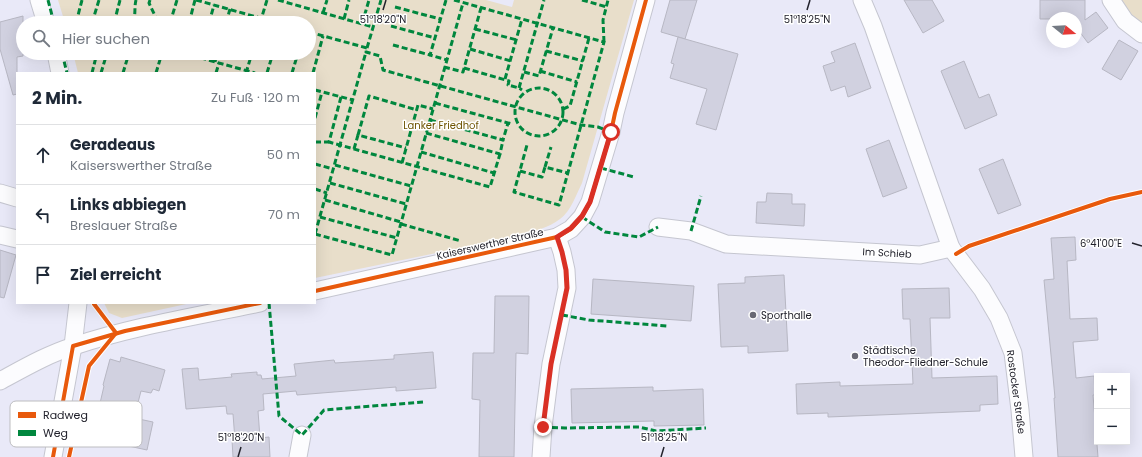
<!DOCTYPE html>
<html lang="de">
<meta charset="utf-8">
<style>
body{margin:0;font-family:Poppins,sans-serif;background:#f2f2f3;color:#1f2937}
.controls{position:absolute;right:12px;bottom:12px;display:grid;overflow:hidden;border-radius:0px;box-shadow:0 4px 16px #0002}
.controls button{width:36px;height:36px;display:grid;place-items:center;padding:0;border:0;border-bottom:1px solid #e0e1e3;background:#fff;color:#1f2937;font:20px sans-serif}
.compass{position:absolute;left:1046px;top:12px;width:36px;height:36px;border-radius:50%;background:#fff;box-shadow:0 4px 16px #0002;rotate:108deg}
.stop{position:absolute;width:12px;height:12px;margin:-9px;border:3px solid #d93025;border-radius:50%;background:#fff}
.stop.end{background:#d93025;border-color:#fff;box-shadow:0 1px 4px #0008}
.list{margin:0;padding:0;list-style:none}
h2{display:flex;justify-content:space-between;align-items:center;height:52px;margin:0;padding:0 16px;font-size:17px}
h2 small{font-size:13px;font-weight:400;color:#747a83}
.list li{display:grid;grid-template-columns:26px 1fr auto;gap:12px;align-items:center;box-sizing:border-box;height:60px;padding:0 16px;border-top:1px solid #e0e1e3}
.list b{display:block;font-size:15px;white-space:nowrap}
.list p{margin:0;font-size:13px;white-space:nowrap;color:#747a83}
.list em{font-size:13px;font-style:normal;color:#747a83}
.icon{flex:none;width:22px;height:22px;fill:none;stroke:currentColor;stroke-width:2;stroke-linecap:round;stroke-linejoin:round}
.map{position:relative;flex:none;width:1142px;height:457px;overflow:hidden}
.search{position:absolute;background:#fff;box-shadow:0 4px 16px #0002;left:16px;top:16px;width:300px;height:44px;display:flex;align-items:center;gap:10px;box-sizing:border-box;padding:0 14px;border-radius:22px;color:#747a83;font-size:15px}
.panel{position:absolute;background:#fff;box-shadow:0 4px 16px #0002;left:16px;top:72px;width:300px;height:232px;border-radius:0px}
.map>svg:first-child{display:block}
</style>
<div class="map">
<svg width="1142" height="457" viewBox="0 0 1142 457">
<rect width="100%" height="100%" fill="#e9e9f8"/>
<g fill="#e8deca">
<path d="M58 0H486L512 7 514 0H634L582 183C576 195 571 211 560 219 549 228 533 231 519 236L315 278V73H78L73 53H309V23H65Z"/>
<path d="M1121 0H1142V25L1132 18Z"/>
<path d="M104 303H191L122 318 109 313Z"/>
</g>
<g fill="#d1d1e0" stroke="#b7b7c3">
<path d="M670 0H697L685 39 661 32Z"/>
<path d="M904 0H932L944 21 923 33Z"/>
<path d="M1040 0H1085V20L1096 12 1108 28 1088 43 1076 27V18H1052V19H1040Z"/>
<path d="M23 16V56L17 57V94L13 95 0 49V22Z"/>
<path d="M678 37 738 54 716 130 696 124 707 89 670 78 674 64 671 63Z"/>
<path d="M1119 40 1138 51 1121 80 1102 69Z"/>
<path d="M855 43 871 88 848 97 845 86 831 91 823 66 835 62 831 52Z"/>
<path d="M964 61 979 98 989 94 997 115 965 129 941 71Z"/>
<path d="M889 140 907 188 883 197 866 149Z"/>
<path d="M1003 159 1021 205 998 214 979 169Z"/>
<path d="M767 193 792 194V204H805L804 226 756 223 757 202H766Z"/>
<path d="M1075 237 1076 260 1067 261 1070 319 1097 318 1098 340 1073 342 1076 378 1094 376 1095 395H1093L1098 457H1058L1054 398H1055L1044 280 1054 279 1051 238Z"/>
<path d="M0 250 16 255 4 298 0 297Z"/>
<path d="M784 275 788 351 748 353V346L721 347 718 284 745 283V277Z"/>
<path d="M593 279 694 286 691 321 591 314Z"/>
<path d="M949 288 950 318H930L932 378 997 376 998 404 980 405V411L828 417V413L797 414 796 384 840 382V386L913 384 910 319H903L902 289Z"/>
<path d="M495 296H529L528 354 516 353 514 457H479L480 400 472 399 473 353H494Z"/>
<path d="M433 352 436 388 396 391V387L297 395 296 391 263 394 264 410 258 411 260 438 269 437 270 457H233L232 440H235L233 414H227L226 406 186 409 182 369 198 368 199 380 232 377 231 374 257 372V375H261L262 379 296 376 294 364 334 360 335 363 394 359V355Z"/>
<path d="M121 357 165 370 159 391 153 389 151 393 141 391 134 418 153 422 147 450 92 438 104 386 103 385 110 359 120 362Z"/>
<path d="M653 387V391L703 389 704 425 654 426V421L572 423 571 389Z"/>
</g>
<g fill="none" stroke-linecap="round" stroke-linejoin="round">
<g stroke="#c5c6d0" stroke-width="19">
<g id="minor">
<path d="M39 0 46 23"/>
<path d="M1111 0 1125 21 1142 34"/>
<path d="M56 53 60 73"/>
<path d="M0 193 17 198"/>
<path d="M658 227 691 231 726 244 920 255 951 248 873 26 862 0"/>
<path d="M0 235 17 239"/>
<path d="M951 248 982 289 999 318 1013 353 1020 410 1024 457"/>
<path d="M315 291 557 237 571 229 582 217 590 202 611 132 615 113 646 0"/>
<path d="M0 381C24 368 48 354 74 346 134 326 198 316 260 303"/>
<path d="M53 457 73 346 78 303"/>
<path d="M298 457 302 435"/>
<path d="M541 457 543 427 551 364 567 288 566 270 562 252 557 237"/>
</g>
</g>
<use href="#minor" stroke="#fcfcfe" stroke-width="17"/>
<g stroke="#00873e" stroke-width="3" stroke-dasharray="6 3" stroke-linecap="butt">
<path d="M48 0 54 23"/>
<path d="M150 0 149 3 157 20 156 23"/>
<path d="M196 0 278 23"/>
<path d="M278 0 373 27"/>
<path d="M446 0 430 55 447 60"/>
<path d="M454 0 604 42 559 205 514 192 527 145"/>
<path d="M582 0 607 7"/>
<path d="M395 7 440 19"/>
<path d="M323 13 327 0"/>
<path d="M344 19 349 0"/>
<path d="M76 23 82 0"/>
<path d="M92 23 99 0"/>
<path d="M114 23 120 0"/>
<path d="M133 23C136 15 134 8 136 0"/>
<path d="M170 23 177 0"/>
<path d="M189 23 195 0"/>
<path d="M209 23 214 5"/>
<path d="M226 23 230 9"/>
<path d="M260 23 267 0"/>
<path d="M362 24 369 0"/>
<path d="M391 26 435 38"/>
<path d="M475 29 517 40"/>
<path d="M309 32 367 48 366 52 380 56 383 70 581 125 598 127 611 132"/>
<path d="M604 42 603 20 608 0"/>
<path d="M393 45 430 55"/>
<path d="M367 48 381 0"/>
<path d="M470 49 511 61"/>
<path d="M546 51 583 61"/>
<path d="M62 53 67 73"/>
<path d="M183 53 255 73"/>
<path d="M215 62 217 53"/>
<path d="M444 67 463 72 481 8"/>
<path d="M464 68 509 81 508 85 519 88 522 90"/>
<path d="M540 71 577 82"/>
<path d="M524 72 539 76 553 28"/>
<path d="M92 73 97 53"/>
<path d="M101 73 107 53"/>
<path d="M123 73 129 53"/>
<path d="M156 73 162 53"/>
<path d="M216 73 219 63"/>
<path d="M246 73 252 53"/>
<path d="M267 73 273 53"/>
<path d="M292 73 298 53"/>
<path d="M313 73 323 36"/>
<path d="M505 79 522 19"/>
<path d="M519 88 544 0"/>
<circle cx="539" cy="112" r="24"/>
<path d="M315 90 353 100"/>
<path d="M341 97 329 142 490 187 500 154"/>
<path d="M435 103 512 124"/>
<path d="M563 109 570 106 589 38"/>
<path d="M315 118 322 92"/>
<path d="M430 120 503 140 508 123"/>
<path d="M426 133 500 154 503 140"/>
<path d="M358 135 369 96 417 110"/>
<path d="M315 142H329"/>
<path d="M354 149 358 135 406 148"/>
<path d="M421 152 494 173"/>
<path d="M402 163 418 105 433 109"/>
<path d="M315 164 333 169"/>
<path d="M335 165 411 186"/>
<path d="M545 167 551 147"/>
<path d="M601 168 634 177"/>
<path d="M520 171 542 177 545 167 568 173"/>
<path d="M330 183 406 204"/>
<path d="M315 189 327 193"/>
<path d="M325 200 401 222"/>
<path d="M320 217 397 238"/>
<path d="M582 217 605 232 639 237 658 227"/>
<path d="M401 224 461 241"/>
<path d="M691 231 701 196"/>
<path d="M315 234 392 255 463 3"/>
<path d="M315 234 366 52"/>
<path d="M269 303 279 416 302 435 324 410 423 402"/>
<path d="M562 315 589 320 667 326"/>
<path d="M543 427 565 428 639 427 656 431 706 428"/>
</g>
<g stroke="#fff" stroke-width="6">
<g id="cycleway">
<path d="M956 254 969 246 1110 199 1142 192"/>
<path d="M315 291 557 237 571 229 582 217 590 202 611 132 615 113 646 0"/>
<path d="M53 457 73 346 125 331 260 303"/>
<path d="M69 457 89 366 116 333 94 304"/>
</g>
</g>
<use href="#cycleway" stroke="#e8590c" stroke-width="4"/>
</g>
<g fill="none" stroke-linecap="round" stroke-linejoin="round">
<path stroke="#d93025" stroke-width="5" d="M543 427 551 364 567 288 566 270 562 252 557 237 571 228 582 216 590 202 611 132"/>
</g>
<path fill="none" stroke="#22222c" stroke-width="1.5" d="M383 10 386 0M807 10 810 0M1132 243 1142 246M238 457 241 447M661 457 664 447"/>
<g fill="#686873" stroke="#fff" stroke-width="1.5">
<circle cx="753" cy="315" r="4"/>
<circle cx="855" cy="356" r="4"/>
</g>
<g text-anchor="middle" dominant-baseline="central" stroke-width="3" stroke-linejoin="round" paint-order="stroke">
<g font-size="10" fill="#6d5300" stroke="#fff">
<text x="441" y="125">Lanker Friedhof</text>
</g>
<g font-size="10" fill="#22222c" stroke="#fff">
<text transform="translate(490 244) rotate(-13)">Kaiserswerther Straße</text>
<text transform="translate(887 253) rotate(3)">Im Schieb</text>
<text transform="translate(1016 392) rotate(82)">Rostocker Straße</text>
</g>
<g font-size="10" fill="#22222c" stroke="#fff" text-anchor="start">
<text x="761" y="315">Sporthalle</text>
<text x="863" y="350">Städtische<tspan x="863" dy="12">Theodor-Fliedner-Schule</tspan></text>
</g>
</g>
<rect x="10" y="401" width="132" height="46" rx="6" fill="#fff" stroke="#bdbdc0" stroke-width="1"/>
<rect x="18" y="412" width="18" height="6" fill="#e8590c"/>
<rect x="18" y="430" width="18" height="6" fill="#00873e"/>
<g font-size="11" fill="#22222c">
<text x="43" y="419">Radweg</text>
<text x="43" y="437">Weg</text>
</g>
<g font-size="10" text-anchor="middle" fill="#22222c" stroke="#fff" stroke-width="3" stroke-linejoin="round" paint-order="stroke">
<text x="383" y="23">51°18'20"N</text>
<text x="807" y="23">51°18'25"N</text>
<text x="1101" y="247">6°41'00"E</text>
<text x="241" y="441">51°18'20"N</text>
<text x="664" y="441">51°18'25"N</text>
</g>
</svg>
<div class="controls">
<button>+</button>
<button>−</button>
</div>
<svg class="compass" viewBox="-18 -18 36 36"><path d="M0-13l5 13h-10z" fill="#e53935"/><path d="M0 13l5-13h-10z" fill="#747a83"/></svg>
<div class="stop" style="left:611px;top:132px"></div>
<div class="stop end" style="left:543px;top:427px"></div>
<div class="search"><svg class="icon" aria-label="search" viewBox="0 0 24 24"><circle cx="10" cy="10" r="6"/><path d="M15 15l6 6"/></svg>Hier suchen</div>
<section class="panel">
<h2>2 Min.<small>Zu Fuß · 120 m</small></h2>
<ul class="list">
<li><svg class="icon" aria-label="ahead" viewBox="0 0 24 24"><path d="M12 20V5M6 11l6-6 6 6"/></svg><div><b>Geradeaus</b><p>Kaiserswerther Straße</p></div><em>50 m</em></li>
<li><svg class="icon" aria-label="left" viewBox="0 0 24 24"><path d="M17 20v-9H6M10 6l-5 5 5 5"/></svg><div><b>Links abbiegen</b><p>Breslauer Straße</p></div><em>70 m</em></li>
<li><svg class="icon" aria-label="arrive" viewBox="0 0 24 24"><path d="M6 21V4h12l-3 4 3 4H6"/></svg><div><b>Ziel erreicht</b></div></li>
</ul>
</section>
</div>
